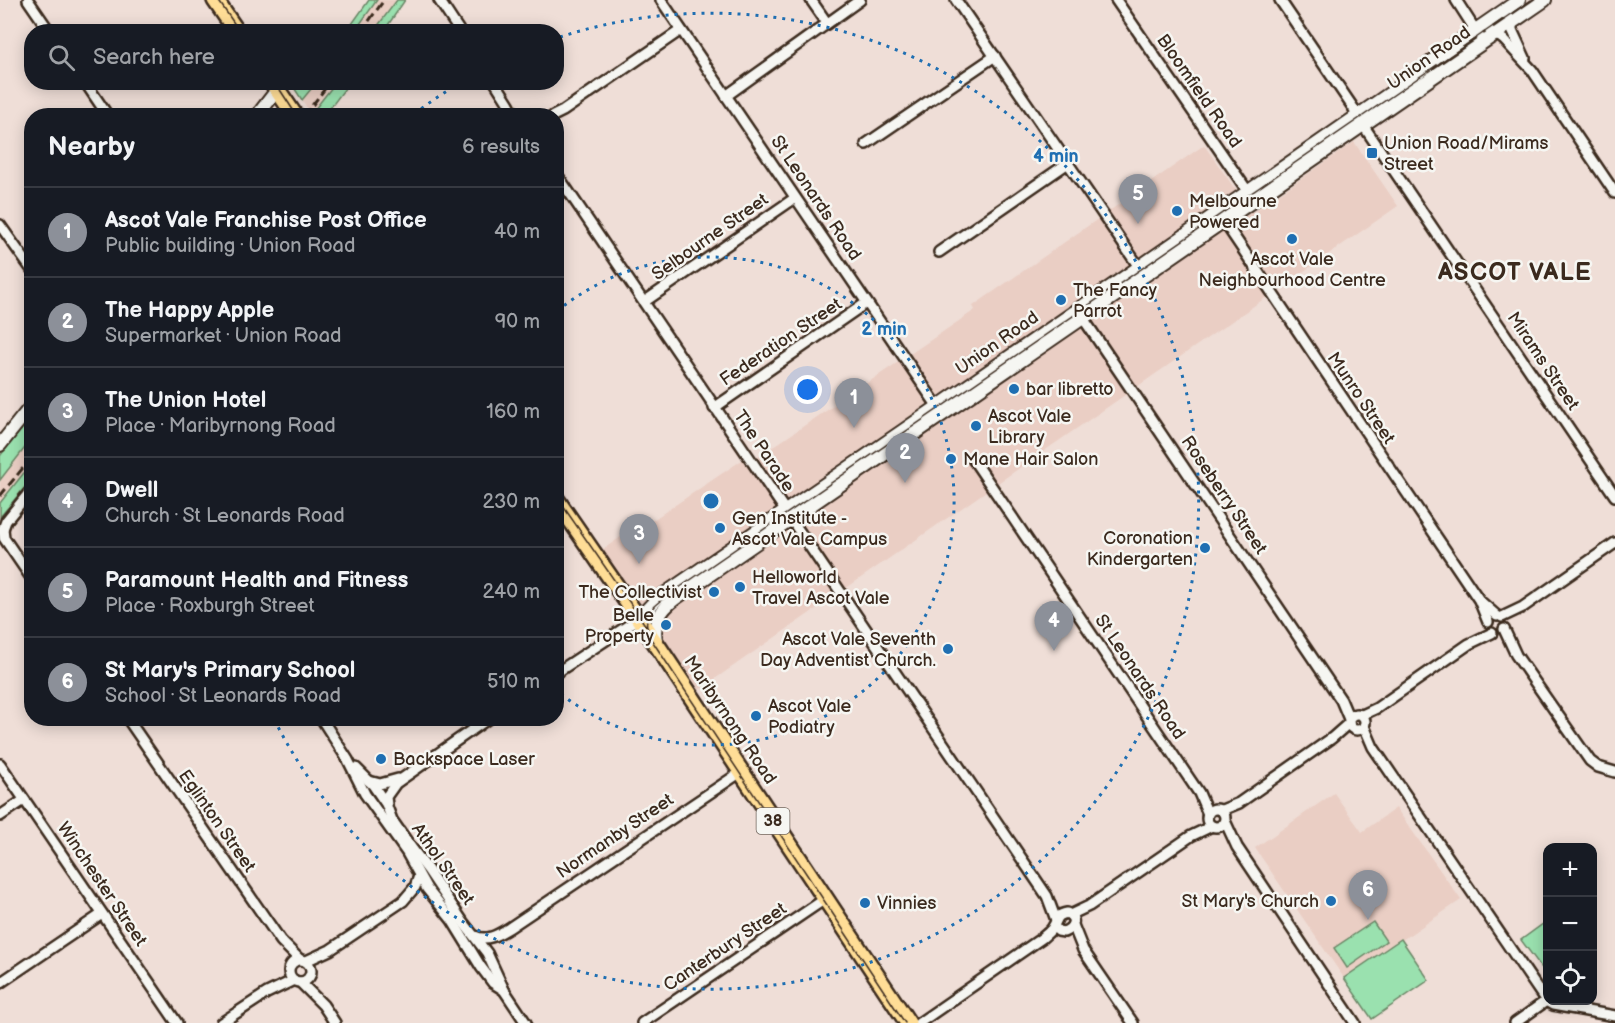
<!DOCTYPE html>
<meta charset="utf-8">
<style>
body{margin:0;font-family:"Balsamiq Sans",sans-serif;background:#242831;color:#f1f3f6}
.controls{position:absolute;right:18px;bottom:18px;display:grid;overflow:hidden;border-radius:12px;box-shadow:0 3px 15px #0003}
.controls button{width:54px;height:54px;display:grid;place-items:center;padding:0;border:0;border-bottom:2px solid #363941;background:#171b24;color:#f1f3f6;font:30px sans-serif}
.you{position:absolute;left:808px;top:390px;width:21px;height:21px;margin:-15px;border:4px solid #fff;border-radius:50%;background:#1a73e8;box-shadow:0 0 0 9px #1a73e833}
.badge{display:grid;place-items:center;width:39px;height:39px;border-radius:50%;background:#8c9099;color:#fff;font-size:20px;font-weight:700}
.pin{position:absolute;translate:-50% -50px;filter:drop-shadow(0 2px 3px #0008)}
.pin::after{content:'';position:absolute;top:32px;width:21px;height:18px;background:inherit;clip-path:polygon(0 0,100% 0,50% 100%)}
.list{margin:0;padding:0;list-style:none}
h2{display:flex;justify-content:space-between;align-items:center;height:78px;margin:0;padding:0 24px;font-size:26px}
h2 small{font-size:20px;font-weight:400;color:#9ea1a6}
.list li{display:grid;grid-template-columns:39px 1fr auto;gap:18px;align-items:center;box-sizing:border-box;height:90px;padding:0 24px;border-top:2px solid #363941}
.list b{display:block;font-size:22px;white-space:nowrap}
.list p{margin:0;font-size:20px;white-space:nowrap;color:#9ea1a6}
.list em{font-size:20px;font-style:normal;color:#9ea1a6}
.icon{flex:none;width:33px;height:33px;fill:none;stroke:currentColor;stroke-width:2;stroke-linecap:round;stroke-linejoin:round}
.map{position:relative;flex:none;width:1615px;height:1023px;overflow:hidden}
.search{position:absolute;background:#171b24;box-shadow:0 3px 15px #0003;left:24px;top:24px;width:540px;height:66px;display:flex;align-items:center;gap:15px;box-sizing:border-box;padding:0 21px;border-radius:24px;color:#9ea1a6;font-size:22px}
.panel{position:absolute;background:#171b24;box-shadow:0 3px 15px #0003;left:24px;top:108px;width:540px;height:618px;border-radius:24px}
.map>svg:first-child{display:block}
</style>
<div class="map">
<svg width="1615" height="1023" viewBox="0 0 1615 1023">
<rect width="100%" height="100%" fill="#efded7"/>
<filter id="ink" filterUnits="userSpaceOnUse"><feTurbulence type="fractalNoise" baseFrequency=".0167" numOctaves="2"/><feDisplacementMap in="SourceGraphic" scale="12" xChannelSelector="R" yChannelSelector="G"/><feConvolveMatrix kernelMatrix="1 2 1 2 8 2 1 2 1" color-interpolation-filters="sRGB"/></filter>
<g filter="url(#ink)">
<g fill="#eacec4">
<path d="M377 0H397L374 31 355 32Z"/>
<path d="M316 83H336L311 114 302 100Z"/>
<path d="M1354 142 1398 206 696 692 599 552 644 521 647 524 748 456 752 461 975 310 973 306 1204 145 1252 213Z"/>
<path d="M31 440V464L0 503V480Z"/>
<path d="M1334 793 1362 832 1396 808 1461 900 1402 940 1429 980 1372 1019 1255 848Z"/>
</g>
<g fill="#9ae1af" stroke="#6a8666" stroke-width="1.5">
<path d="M369 0H377L355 31H347Z"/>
<path d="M397 0H405L384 31H374Z"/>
<path d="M336 82 349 83 325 115H312L311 114Z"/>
<path d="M291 83H316L302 100Z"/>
<path d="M31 415V440L0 480V456Z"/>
<path d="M31 464V480L0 517V503Z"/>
<path d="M1547 921 1548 972 1547 975 1521 940Z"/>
<path d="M1373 922 1386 941 1347 968 1334 948Z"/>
<path d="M1401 939 1429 980 1372 1019 1344 978Z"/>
</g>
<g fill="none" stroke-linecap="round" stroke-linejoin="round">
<g stroke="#3b2a1e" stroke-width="14">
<g id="minor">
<path d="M28 0 50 32"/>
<path d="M439 0 460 32"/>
<path d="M661 0 940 410"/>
<path d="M811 0 827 23"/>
<path d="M956 0 1139 267"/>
<path d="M1116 0 1251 196"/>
<path d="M1280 0 1354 109 1357 115"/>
<path d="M1456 0 1483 42"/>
<path d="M1505 10 1512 22V30L1525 58"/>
<path d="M1485 24 1493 35 1500 37 1504 40 1532 70 1615 193"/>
<path d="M85 82 108 116"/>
<path d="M495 82 509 104 515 116"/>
<path d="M726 96 860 0"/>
<path d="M553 116 563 111 681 30"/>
<path d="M1363 125 1615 496"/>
<path d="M866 144 995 56"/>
<path d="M556 173 1047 896 1056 920"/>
<path d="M1221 217 1479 600 1488 622"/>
<path d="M0 225 32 270"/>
<path d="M939 252 1068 163"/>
<path d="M644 302 795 198"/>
<path d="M1083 318 1341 700 1349 719"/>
<path d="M714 408 866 303"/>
<path d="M973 459 1199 793 1208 814"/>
<path d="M3 529 4 538 32 579"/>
<path d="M3 529 6 521 32 489"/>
<path d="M1481 602 1497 616"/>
<path d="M1502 617 1523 607 1615 543"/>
<path d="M1504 629 1516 655 1590 761 1598 767 1615 772"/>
<path d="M556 673 638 619"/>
<circle cx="1357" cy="722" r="8"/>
<path d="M1362 715 1377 708 1469 644 1492 633"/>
<path d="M127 718 281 941 299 959"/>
<path d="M321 718 348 760 365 794 407 853 427 889 452 920 481 967 493 983 504 990"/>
<path d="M1364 726 1373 747 1546 1001 1553 1005 1615 1016"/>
<path d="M0 764 177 1023"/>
<path d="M356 768 373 785 386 804 392 820 413 850 428 870 463 922 487 953 504 990 526 1023"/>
<path d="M369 781 380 784 398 779"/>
<path d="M387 805 386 797 396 783 489 718"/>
<circle cx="1216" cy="818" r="9"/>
<path d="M1222 810 1239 803 1332 738 1349 723"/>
<path d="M0 816 24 800"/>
<path d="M1225 821 1237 847 1355 1023"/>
<path d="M1070 915 1089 906 1191 836 1212 826"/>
<path d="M1073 925 1083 950 1133 1023"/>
<path d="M475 936C487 942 499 934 509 928L741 772"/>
<circle cx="300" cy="971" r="11"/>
<path d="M306 961 330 950 403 901 415 887 419 876"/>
<path d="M300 982 323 1005 335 1023"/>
<path d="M0 983 102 914"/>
<path d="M221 1023 267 993 294 980"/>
<path d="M642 1023 825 899"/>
<path d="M919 1023 1042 938C1045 935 1051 931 1053 927 1058 919 1056 915 1067 913 1078 919 1073 928 1064 932L1058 931 1054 926"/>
<path d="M1515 1023 1546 1001"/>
</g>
</g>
<g stroke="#3b2a1e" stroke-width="16">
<g id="tertiary">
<path d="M257 116 277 90"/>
<path d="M0 445 32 405"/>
<path d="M638 619 657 599 901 432 1412 78 1438 56 1519 0"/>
<path d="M657 644C651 624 660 610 676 598L1545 0"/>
</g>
</g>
<g stroke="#3b2a1e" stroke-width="20">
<g id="primary">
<path d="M215 0 237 32"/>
<path d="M272 82 295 116"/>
<path d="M556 499 659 648 908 1023"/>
</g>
</g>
<use href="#minor" stroke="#f6f6f2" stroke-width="9"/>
<use href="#tertiary" stroke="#f6f6f2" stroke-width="12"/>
<use href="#primary" stroke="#ffdd96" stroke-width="15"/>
<g stroke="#3b2a1e" stroke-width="1.5">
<path d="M218 0 240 32"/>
<path d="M275 82 297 116"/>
<path d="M556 496 648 629"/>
<path d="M905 1023 651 639C643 624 646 611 660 601L1531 0"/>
</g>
<g stroke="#3b2a1e" stroke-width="3" stroke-dasharray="9 4.5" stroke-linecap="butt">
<path d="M361 32 384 0"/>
<path d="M304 116 330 82"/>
<path d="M0 496 32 457"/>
</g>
</g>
</g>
<g fill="none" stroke="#1f6fb2" stroke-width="3" stroke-dasharray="3 6">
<path d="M557 311A244 244 0 1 1 557 691"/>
<path d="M414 114A488 488 0 0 1 460 83M560 37A488 488 0 1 1 274 719"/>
</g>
<g fill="#1f6fb2" stroke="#f6f6f2" stroke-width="2">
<rect x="1366" y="147" width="12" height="12" rx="3"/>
<circle cx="1177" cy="211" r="6"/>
<circle cx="1292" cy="239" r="6"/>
<circle cx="1061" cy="300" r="6"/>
<circle cx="1014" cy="389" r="6"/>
<circle cx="976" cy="426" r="6"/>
<circle cx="951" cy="459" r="6"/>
<circle cx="720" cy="528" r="6"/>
<circle cx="1205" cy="548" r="6"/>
<circle cx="740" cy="587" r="6"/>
<circle cx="714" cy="592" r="6"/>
<circle cx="666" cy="625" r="6"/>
<circle cx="948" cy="649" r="6"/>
<circle cx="756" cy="716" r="6"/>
<circle cx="381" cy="759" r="6"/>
<circle cx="1331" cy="901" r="6"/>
<circle cx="865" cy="903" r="6"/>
</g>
<g text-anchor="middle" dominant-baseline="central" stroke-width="5" stroke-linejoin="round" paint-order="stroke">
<rect fill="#f6f6f2" stroke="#73675e" stroke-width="1.5" x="756.5" y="808" width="33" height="26" rx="4.5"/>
<g font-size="16" font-weight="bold" fill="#3b2a1e">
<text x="773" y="821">38</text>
</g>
<g font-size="18" fill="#3b2a1e" stroke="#f6f6f2">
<text transform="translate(1429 58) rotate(-35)">Union Road</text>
<text transform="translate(1199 91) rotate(55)">Bloomfield Road</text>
<text transform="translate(816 198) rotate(56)">St Leonards Road</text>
<text transform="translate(710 237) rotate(-35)">Selbourne Street</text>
<text transform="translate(781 342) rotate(-34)">Federation Street</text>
<text transform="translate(997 343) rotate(-35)">Union Road</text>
<text transform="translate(1543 361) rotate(56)">Mirams Street</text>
<text transform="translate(1361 398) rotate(56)">Munro Street</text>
<text transform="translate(764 451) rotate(56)">The Parade</text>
<text transform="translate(1224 495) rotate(56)">Roseberry Street</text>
<text transform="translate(1140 677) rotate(56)">St Leonards Road</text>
<text transform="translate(730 720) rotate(56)">Maribyrnong Road</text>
<text transform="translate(217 821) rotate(55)">Eglinton Street</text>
<text transform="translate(615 836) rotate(-34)">Normanby Street</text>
<text transform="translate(443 864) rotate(55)">Athol Street</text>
<text transform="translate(102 884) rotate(56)">Winchester Street</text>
<text transform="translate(725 947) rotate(-34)">Canterbury Street</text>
</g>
<g font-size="18" fill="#3b2a1e" stroke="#f6f6f2" text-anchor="start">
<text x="1384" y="143">Union Road/Mirams<tspan x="1384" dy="21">Street</tspan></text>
<text x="1189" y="201">Melbourne<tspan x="1189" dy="21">Powered</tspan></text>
<text x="1292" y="259" text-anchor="middle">Ascot Vale<tspan x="1292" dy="21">Neighbourhood Centre</tspan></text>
<text x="1073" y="290">The Fancy<tspan x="1073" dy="21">Parrot</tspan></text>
<text x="1026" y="389">bar libretto</text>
<text x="988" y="416">Ascot Vale<tspan x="988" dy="21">Library</tspan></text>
<text x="963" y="459">Mane Hair Salon</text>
<text x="732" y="518">Gen Institute -<tspan x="732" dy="21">Ascot Vale Campus</tspan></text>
<text x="1193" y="538" text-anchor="end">Coronation<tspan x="1193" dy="21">Kindergarten</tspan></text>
<text x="752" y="577">Helloworld<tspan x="752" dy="21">Travel Ascot Vale</tspan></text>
<text x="702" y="592" text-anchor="end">The Collectivist</text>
<text x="654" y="615" text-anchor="end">Belle<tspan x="654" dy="21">Property</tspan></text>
<text x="936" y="639" text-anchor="end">Ascot Vale Seventh<tspan x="936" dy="21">Day Adventist Church.</tspan></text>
<text x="768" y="706">Ascot Vale<tspan x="768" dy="21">Podiatry</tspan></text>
<text x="393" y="759">Backspace Laser</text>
<text x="1319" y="901" text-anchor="end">St Mary's Church</text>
<text x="877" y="903">Vinnies</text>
</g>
<g font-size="24" font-weight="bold" letter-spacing="1.5" fill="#3b2a1e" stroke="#f6f6f2">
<text x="1515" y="272">ASCOT VALE</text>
</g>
</g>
<circle cx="711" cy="501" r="9" fill="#1f6fb2" stroke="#f6f6f2" stroke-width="3"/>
<g font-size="18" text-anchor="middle" font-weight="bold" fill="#1f6fb2" stroke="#f6f6f2" stroke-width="5" stroke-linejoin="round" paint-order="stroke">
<text x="1056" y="162">4 min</text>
<text x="884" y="335">2 min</text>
</g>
</svg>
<div class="controls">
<button>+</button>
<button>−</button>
<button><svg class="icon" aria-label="locate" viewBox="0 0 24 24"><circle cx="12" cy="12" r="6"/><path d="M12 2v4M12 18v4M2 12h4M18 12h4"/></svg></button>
</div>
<div class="you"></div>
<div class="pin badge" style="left:854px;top:428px">1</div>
<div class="pin badge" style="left:905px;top:483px">2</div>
<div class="pin badge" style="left:639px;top:564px">3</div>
<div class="pin badge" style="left:1054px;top:651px">4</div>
<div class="pin badge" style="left:1138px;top:224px">5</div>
<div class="pin badge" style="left:1368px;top:920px">6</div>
<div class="search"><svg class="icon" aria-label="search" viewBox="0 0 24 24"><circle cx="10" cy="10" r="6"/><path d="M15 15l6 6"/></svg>Search here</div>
<section class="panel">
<h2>Nearby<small>6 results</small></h2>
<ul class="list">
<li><span class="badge">1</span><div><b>Ascot Vale Franchise Post Office</b><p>Public building · Union Road</p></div><em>40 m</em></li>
<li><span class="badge">2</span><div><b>The Happy Apple</b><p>Supermarket · Union Road</p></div><em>90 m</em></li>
<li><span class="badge">3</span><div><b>The Union Hotel</b><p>Place · Maribyrnong Road</p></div><em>160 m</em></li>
<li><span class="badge">4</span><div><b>Dwell</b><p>Church · St Leonards Road</p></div><em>230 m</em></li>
<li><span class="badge">5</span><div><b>Paramount Health and Fitness</b><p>Place · Roxburgh Street</p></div><em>240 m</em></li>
<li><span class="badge">6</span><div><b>St Mary's Primary School</b><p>School · St Leonards Road</p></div><em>510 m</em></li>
</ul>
</section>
</div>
